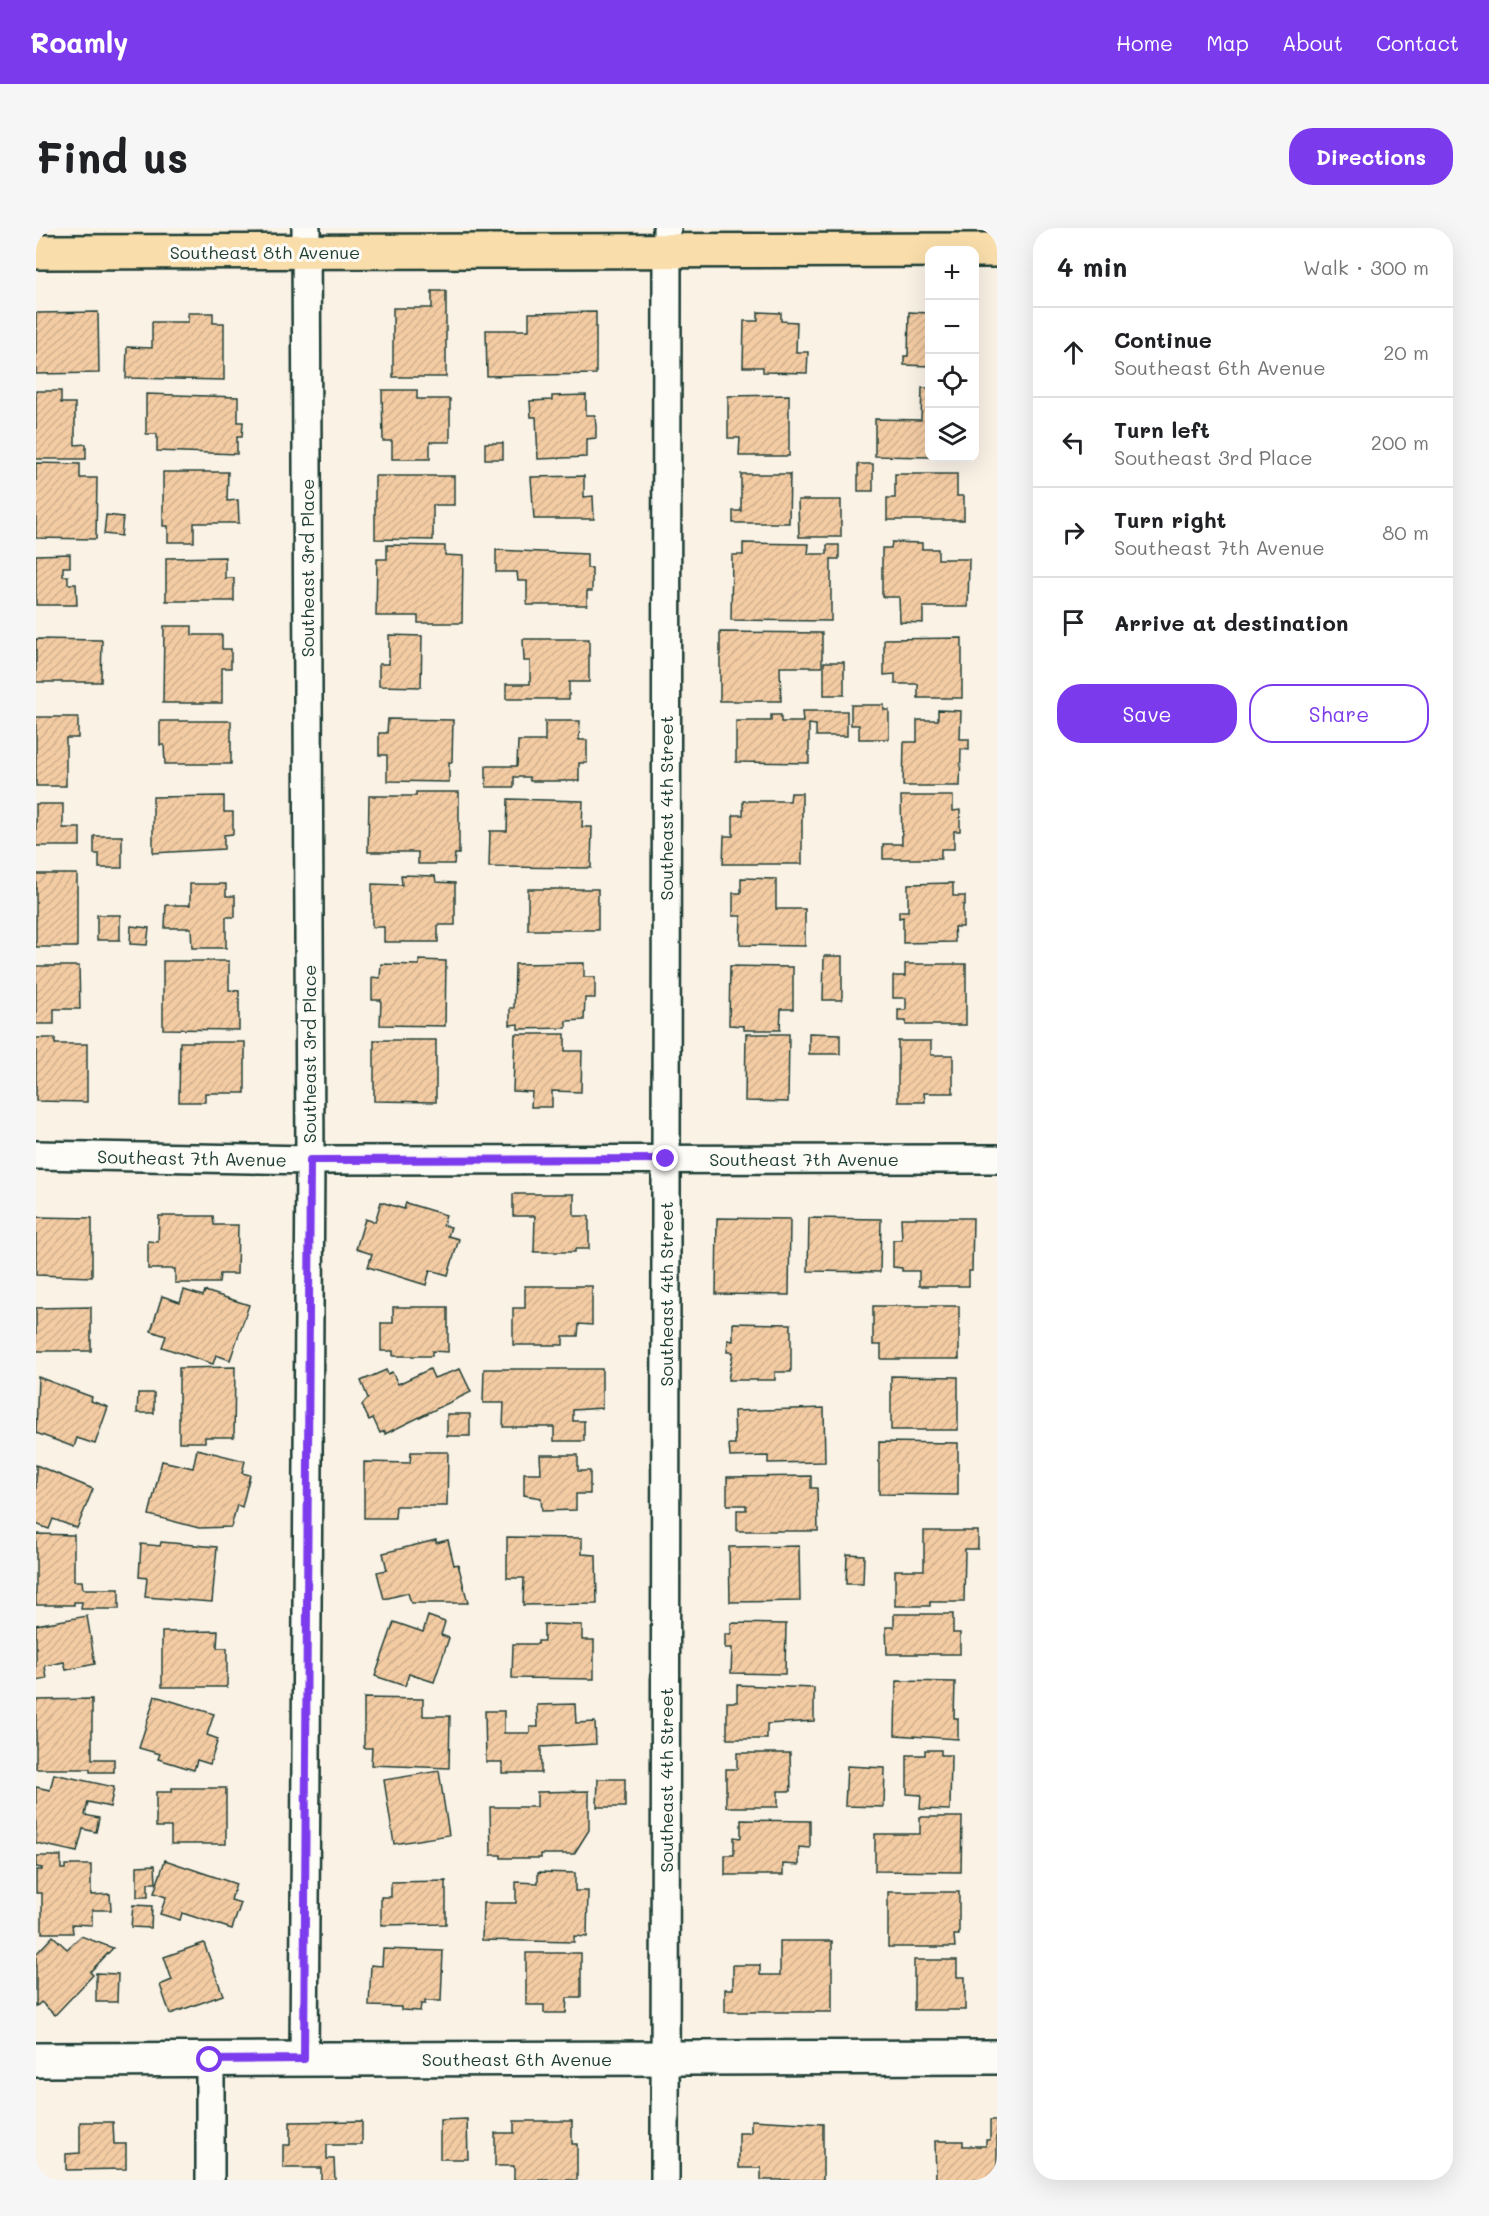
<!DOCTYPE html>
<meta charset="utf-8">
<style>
body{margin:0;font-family:Mali,sans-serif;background:#f6f6f6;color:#202124}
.controls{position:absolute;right:18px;top:18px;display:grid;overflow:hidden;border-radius:12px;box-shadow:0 6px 24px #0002}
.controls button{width:54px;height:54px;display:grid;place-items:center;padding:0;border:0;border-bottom:2px solid #e0e0e0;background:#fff;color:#202124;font:30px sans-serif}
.stop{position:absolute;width:18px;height:18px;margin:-14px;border:4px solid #7c3aed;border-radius:50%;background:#fff}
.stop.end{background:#7c3aed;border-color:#fff;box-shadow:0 2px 6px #0008}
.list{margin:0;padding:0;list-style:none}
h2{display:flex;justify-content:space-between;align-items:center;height:78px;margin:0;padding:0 24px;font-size:26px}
h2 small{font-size:20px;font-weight:400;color:#757577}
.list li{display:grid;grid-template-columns:39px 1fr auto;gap:18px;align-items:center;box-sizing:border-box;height:90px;padding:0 24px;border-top:2px solid #e0e0e0}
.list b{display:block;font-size:22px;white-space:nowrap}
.list p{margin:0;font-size:20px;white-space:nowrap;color:#757577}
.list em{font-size:20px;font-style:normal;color:#757577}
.actions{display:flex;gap:12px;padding:18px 24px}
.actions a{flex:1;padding:14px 0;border:2px solid #7c3aed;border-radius:24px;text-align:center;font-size:21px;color:#7c3aed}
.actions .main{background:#7c3aed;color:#fff}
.icon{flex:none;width:33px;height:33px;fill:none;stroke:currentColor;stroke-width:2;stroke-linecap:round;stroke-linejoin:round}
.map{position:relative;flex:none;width:961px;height:1952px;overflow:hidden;border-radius:24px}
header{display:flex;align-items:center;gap:36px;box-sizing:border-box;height:84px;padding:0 30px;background:#7c3aed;color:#fff}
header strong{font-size:28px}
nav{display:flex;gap:33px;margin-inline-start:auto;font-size:21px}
.intro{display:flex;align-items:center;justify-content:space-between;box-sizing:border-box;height:144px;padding:0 36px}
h1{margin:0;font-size:42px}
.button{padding:15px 27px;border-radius:24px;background:#7c3aed;color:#fff;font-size:21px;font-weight:700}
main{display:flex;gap:36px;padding:0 36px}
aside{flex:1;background:#fff;border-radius:24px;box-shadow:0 6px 24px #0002}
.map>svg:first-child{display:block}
</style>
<header>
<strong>Roamly</strong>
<nav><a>Home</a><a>Map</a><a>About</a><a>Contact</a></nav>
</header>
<div class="intro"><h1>Find us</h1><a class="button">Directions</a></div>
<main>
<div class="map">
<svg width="961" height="1952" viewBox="0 0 961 1952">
<defs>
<pattern id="building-hatch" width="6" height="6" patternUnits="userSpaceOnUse" patternTransform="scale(1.5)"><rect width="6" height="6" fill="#f4cca4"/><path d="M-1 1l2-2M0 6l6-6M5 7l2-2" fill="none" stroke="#d1b08e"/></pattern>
</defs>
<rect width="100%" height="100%" fill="#fbf2e6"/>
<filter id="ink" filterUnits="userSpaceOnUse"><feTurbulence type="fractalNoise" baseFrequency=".0167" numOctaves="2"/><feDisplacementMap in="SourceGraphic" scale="12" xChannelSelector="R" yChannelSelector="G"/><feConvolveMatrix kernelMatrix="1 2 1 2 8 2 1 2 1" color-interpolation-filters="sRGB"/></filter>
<g filter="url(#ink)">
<g fill="url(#building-hatch)" stroke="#1f3d34" stroke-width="1.5">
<path d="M396 63H410V149H357V80H396Z"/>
<path d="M62 84 63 145 0 146V85Z"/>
<path d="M560 84V146L451 148 450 102H493V85Z"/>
<path d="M722 84 745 85V93L761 94 760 124H772L771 145 727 144V139H707L708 93H722Z"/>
<path d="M873 84 894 85V138L868 137V128H872Z"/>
<path d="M152 85H177V95H188V152L90 150 91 119 116 120V94H152Z"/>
<path d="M886 160H894V229L839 228V191L885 192Z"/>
<path d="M346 162H381V171H414V214H394V231H356V213H347Z"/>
<path d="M0 163H25V175H39V217L50 216V231H0Z"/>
<path d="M110 166 202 169V194H207L206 209H201V226L121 223V206H110Z"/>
<path d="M550 167V187H559L560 199V210L551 211V229L502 231 500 189H495L494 173 516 172V168Z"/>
<path d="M753 167V228H703L704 210H692V168Z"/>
<rect x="449" y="215" width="18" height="16"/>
<path d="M0 235 44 236V250H61L60 311 0 310Z"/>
<rect x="822" y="236" width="15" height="27"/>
<path d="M127 244H192L191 273 202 272 203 295H158V314H132V298H127Z"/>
<path d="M705 246H754L753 295H697V283H705Z"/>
<path d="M859 246H921V268H928V292H851V270H859Z"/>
<path d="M339 248H418V277H397V312L339 311Z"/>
<path d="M548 248V269L557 268 558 291H498L495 249Z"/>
<path d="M762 272H805V309H763Z"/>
<path d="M70 287 87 289 85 308 68 306Z"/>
<path d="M856 314 886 315V321H902V331H933L932 379H887V395L864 394 863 369H846V320H855Z"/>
<path d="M707 315 773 316 772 326H791V317H803V331H795V393L695 392 696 327H707Z"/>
<path d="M351 317 409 318V327L427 328 426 395H382V388H340L341 331H351Z"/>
<path d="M460 322 551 326V340H556V363H551V377H491V353H482L481 344H460Z"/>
<path d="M34 326V339H27V348H32V356H40L41 377H0V327Z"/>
<path d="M189 329V350H198V373H130V330Z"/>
<path d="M128 398H156V407H186V421H195V440H186V475H127Z"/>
<path d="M684 404 786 405V439H744L745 473H684Z"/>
<path d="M353 407 386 408 385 459 343 458V436H353Z"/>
<path d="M926 410V470H882V456H859V446L848 447V411Z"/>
<path d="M0 411 66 412 65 454H0Z"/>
<path d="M487 411H553V454H533V471H470V456H494V433H488Z"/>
<rect x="788" y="434" width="20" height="33"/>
<path d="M815 477H848V482H853V511H823V497H815Z"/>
<path d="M902 482 925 483 924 511H933V522L925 521 924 558H867L868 514H881V492H902Z"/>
<path d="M766 483H811V508H780V497L773 496V535L700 534V493H735V487H745V494H767Z"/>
<path d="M0 489H42V510H30V558H0Z"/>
<path d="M352 491 417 492 416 534H413V554L351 553V527H343V505H351Z"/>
<path d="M124 493H195V536H129L128 517H124Z"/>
<path d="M509 493H544L543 512H551V535H543V553H494L493 549H478V559H450V538H481L482 513H509Z"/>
<path d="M380 564H423V626H419L418 636H382V624H332L333 568H380Z"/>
<path d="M755 565H766V636H687L688 608H697V587H707V573H754Z"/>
<path d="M188 568V584H197V606L188 607V621L117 625V569Z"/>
<path d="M865 568H917V583L924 582V603H918V621H905V631H847V616H866Z"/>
<path d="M472 571 547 573 546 599H556L555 640 453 639 454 603H471Z"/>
<path d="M0 576H27V600H44V618H0Z"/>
<path d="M58 608H86V640H63V626H58Z"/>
<rect x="0" y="646" width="41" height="73"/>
<path d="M365 647 399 648 400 654 419 655V697H402V714H348V699H336V656L366 657Z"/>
<path d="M705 650 740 651V681H769V718L704 717 705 688H697V665H705Z"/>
<path d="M917 655V668H929V677H927V699H918L919 714 867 715V689L863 690V683H872V656Z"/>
<path d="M154 656H190V668H199V689H190V720H156L155 700H129L130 677H154Z"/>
<rect x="492" y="661" width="70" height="41"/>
<rect x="61" y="687" width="23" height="25"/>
<path d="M95 698 113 700 111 717 94 716Z"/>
<path d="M788 728H806V772H787Z"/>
<path d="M383 732 410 733 409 798 344 797 345 772H336V749L344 750 345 736 383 737Z"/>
<path d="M127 733H193V762L203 763V802L127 801Z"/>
<path d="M548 735V749H559V770H549L548 792 530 793V800L482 801V796L474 797V780H478L479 736Z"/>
<path d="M869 736H930V797H870V793H862V782H870V770H857V748H869Z"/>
<path d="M0 738H43L44 781H18V796H0Z"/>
<path d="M694 738 757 739V781H745L744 802H708V798L693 797Z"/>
<path d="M773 805 804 806V826H773Z"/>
<path d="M479 806H529V823H546L545 864 516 863V879H495L496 864 477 863Z"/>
<path d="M710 806H753L752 874 709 873Z"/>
<path d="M0 810H19V816H51V874L0 873Z"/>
<path d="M338 812H400V874L338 873Z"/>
<path d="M862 813H895V827H917V865H888L889 874H862Z"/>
<path d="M144 814H209V865H169V874H143Z"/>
<path d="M477 966H538V988H553V1021H539V1024H498L499 988H477Z"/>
<path d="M345 974 368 981 370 975 410 987 407 997 415 999 412 1008 423 1011 412 1047 394 1042 390 1057 332 1039 336 1026 320 1021 329 991 339 994Z"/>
<path d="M123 988H177L178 997H202L201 1046H184L183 1055H139V1041H112V1013L122 1014Z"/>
<path d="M0 989 56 990V1049L0 1047Z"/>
<path d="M681 990 754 991 753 1067 680 1066Z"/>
<path d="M773 990 845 991 844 1044 772 1043Z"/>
<path d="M865 990H937L936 1043H933V1058H883V1043H866V1040L857 1039V1012H866Z"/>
<path d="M489 1058H556V1097L543 1096 542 1108H527V1117H477V1080H489Z"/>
<path d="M148 1062 167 1068 169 1063 213 1077 194 1132 180 1127 177 1136 126 1119 130 1108 115 1103 126 1068 144 1074Z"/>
<path d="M837 1078H923V1131H845V1117H837Z"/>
<path d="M55 1079V1123H0V1080Z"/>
<path d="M357 1079H412V1124L396 1123V1128H357V1123H345V1095H357Z"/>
<path d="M697 1095 755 1096V1144H739V1152H692L697 1124H691L692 1112 697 1113Z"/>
<path d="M199 1139 198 1209H169V1214H143V1140Z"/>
<path d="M394 1141 398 1150 424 1141 435 1164 349 1206V1203L344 1205 337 1190 333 1192 326 1177 332 1170 325 1153 350 1142 352 1146 356 1144 362 1156Z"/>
<path d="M448 1141H566V1180L537 1182V1193H548V1213H518V1199H467L468 1175H447Z"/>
<path d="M855 1148 922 1149V1202H855Z"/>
<path d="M2 1149 56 1169 55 1173 72 1179 59 1216 41 1210 38 1219 0 1205Z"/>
<path d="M102 1165H118V1185H101Z"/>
<path d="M788 1180 789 1234 732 1235V1228L694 1229 693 1216H699L698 1183Z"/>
<rect x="411" y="1186" width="23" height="22"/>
<path d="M843 1214 922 1215V1267L843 1266Z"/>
<path d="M161 1221 209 1233 206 1245 214 1247 206 1279 201 1277 195 1299 163 1300 113 1287 126 1233 157 1240Z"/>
<path d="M375 1224H412L411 1278H360L359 1290H328V1234L374 1235Z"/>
<path d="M504 1227H542V1243H554V1266H540V1282L506 1283 505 1270 488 1267V1245H505Z"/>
<path d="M0 1237 57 1261 41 1300 17 1291 13 1301 0 1296Z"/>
<path d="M775 1248V1260H781L782 1303H701V1282H710V1277H691V1249Z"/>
<path d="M888 1303H942V1321H929L928 1374H894V1378H859V1342H888Z"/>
<path d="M0 1306 38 1307V1353H46L47 1361H83V1381H45L46 1374H38V1377H0Z"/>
<path d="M471 1309 546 1310V1326L560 1327 561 1376 487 1377 488 1350H471Z"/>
<path d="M400 1312V1315L412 1312 418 1337 422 1336 432 1375H375L372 1365 348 1371 341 1344 351 1342 347 1325Z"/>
<path d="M125 1314 181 1319 176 1374 109 1369 111 1350 103 1349 105 1316 124 1318Z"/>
<path d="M763 1318 764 1373 694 1374 693 1319Z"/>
<path d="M811 1326 828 1327 827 1356H810Z"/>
<path d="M858 1386H917V1405H924V1426H851L850 1399H858Z"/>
<path d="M51 1388 59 1436 30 1442 28 1434 9 1438 11 1451 0 1453V1397Z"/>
<path d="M392 1388 409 1394 405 1407 413 1410 398 1454 373 1446 369 1458 339 1448 358 1394 387 1404Z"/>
<path d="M695 1395 750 1396 749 1446 695 1445 696 1420H689V1406H695Z"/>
<path d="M508 1396 546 1397V1412H558V1451L476 1450 477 1416H502V1413H508Z"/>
<path d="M182 1403 181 1420H191V1459H126V1404Z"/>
<path d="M860 1453 919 1454 918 1490H922V1511L859 1507Z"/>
<path d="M701 1457 778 1460V1493L731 1496V1511H691V1474H701Z"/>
<path d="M119 1468 178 1486 171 1507 182 1511 174 1536 161 1532 158 1542 122 1531 124 1526 103 1520Z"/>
<path d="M328 1470 387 1471V1488H414L413 1540 335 1537 336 1520H328Z"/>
<path d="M56 1471V1531H78V1544H54V1541H0V1472Z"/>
<path d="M539 1476 540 1495 559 1494 560 1516 505 1519V1545H466V1534H450L449 1483H468V1505H494V1499H502L501 1477Z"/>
<path d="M889 1522H905V1527H915L914 1582 884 1581 885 1567 871 1566V1527H889Z"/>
<path d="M701 1525H754L755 1563H742V1579H690V1541H701Z"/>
<path d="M811 1538 849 1540 848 1579 809 1578Z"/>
<path d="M403 1543 413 1607 358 1616 348 1552Z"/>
<path d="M18 1546 78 1559 74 1579 52 1574 49 1587 63 1590 60 1604 47 1601 41 1624 0 1615V1559L14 1562Z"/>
<path d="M562 1551H589V1579H561Z"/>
<path d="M136 1560H190V1616H135V1599H120V1564H136Z"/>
<path d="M553 1563V1602L538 1626H505V1630H465V1627H455L454 1579H501V1564Z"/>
<path d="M884 1589H926L925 1644 839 1643V1606H884Z"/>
<path d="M705 1592 774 1593V1620L763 1619V1637L747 1636V1647H689V1627H698V1609L705 1610Z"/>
<path d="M0 1628H25V1641H29V1637H55V1667L74 1666 75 1682H56V1697L36 1696 37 1705H6V1665H0V1642H6V1640L0 1639Z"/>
<path d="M129 1632 200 1656 195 1672 205 1675 196 1701 146 1685 144 1692 124 1686 130 1669 118 1665Z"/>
<path d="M119 1637 120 1655H112V1669H101V1638Z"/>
<path d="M502 1644 539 1645V1663H552L551 1709 538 1708V1714L446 1712 447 1675H480V1654L502 1655Z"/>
<path d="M410 1653V1696L345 1697V1669H355V1654Z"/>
<path d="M852 1664H923V1707H918L919 1719H852Z"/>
<path d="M97 1677 116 1678 115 1700 95 1699Z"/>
<path d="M17 1708 31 1721 45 1708 77 1720 54 1744 57 1747 19 1787 5 1774 0 1779V1726Z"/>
<path d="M744 1713H796V1784H689V1761H697V1737H724V1747H744Z"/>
<path d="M168 1715 187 1767 134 1786 124 1757 136 1752 128 1729Z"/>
<path d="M347 1721 407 1723 405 1773H389V1776H385L384 1783 365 1782V1779L333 1778 335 1737 346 1738Z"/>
<path d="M490 1725H545V1770H531L530 1785H508V1777H490Z"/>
<path d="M878 1732H921V1749H929V1782H878Z"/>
<path d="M60 1745 82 1746 81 1774H60Z"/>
<path d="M431 1891 432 1931H404V1892Z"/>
<path d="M715 1892 787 1896V1952H725V1940H703V1905H715Z"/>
<path d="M954 1892H961V1952H900L899 1913H927V1918H950V1912H954Z"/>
<path d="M326 1893V1917H291V1931H298L299 1952H285V1940H247V1917H254V1894Z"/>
<path d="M478 1893H536V1916H541V1952H478V1938H459V1905H478Z"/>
<path d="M44 1894H77L78 1916H90V1941L30 1942V1926L44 1925Z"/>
</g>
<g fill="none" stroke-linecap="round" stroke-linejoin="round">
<g stroke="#1f3d34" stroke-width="32">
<g id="street">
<path d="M0 927 274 932 961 931"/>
<path d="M268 1831 274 932 270 0"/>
<path d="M174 1952V1832"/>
<path d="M629 1952 631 0"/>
</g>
</g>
<g stroke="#1f3d34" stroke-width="38">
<path id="secondary" d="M0 1832 961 1829"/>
</g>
<g stroke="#1f3d34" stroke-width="38">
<path id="primary" d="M0 24 961 22"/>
</g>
<use href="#street" stroke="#fdfcf7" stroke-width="27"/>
<use href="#secondary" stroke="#fdfcf7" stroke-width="33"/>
<use href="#primary" stroke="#f9deab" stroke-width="33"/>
</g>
</g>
<g fill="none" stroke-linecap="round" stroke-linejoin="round" filter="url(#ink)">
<path stroke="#7c3aed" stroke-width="8" d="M174 1832 268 1831 274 932 630 931"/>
</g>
<g text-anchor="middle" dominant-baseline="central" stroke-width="6" stroke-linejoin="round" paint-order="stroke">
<g font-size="18" fill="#1f3d34" stroke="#fdfcf7">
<text x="229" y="24">Southeast 8th Avenue</text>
<text transform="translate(271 340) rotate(-90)">Southeast 3rd Place</text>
<text transform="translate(630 580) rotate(-90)">Southeast 4th Street</text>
<text transform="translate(273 826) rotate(-90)">Southeast 3rd Place</text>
<text transform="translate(156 930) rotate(1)">Southeast 7th Avenue</text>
<text x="768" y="931">Southeast 7th Avenue</text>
<text transform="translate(630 1066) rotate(-90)">Southeast 4th Street</text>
<text transform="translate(630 1552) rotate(-90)">Southeast 4th Street</text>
<text x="481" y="1831">Southeast 6th Avenue</text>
</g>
</g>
</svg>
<div class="controls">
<button>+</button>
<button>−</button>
<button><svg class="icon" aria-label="locate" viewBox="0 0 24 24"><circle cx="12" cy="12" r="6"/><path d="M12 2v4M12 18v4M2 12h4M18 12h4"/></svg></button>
<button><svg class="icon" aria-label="layers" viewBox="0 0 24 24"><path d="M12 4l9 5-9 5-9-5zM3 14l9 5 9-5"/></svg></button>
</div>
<div class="stop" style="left:174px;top:1832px"></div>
<div class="stop end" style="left:630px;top:931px"></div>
</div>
<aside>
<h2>4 min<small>Walk · 300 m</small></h2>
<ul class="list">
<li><svg class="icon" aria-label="ahead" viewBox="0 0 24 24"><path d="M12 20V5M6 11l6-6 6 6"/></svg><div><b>Continue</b><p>Southeast 6th Avenue</p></div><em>20 m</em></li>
<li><svg class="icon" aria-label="left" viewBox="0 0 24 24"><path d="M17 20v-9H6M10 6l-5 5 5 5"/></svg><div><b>Turn left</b><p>Southeast 3rd Place</p></div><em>200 m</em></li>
<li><svg class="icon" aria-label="right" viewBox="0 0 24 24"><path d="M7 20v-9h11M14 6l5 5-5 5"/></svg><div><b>Turn right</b><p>Southeast 7th Avenue</p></div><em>80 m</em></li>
<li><svg class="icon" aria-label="arrive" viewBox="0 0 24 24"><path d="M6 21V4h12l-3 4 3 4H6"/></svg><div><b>Arrive at destination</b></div></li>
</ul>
<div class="actions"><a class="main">Save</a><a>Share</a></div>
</aside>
</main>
